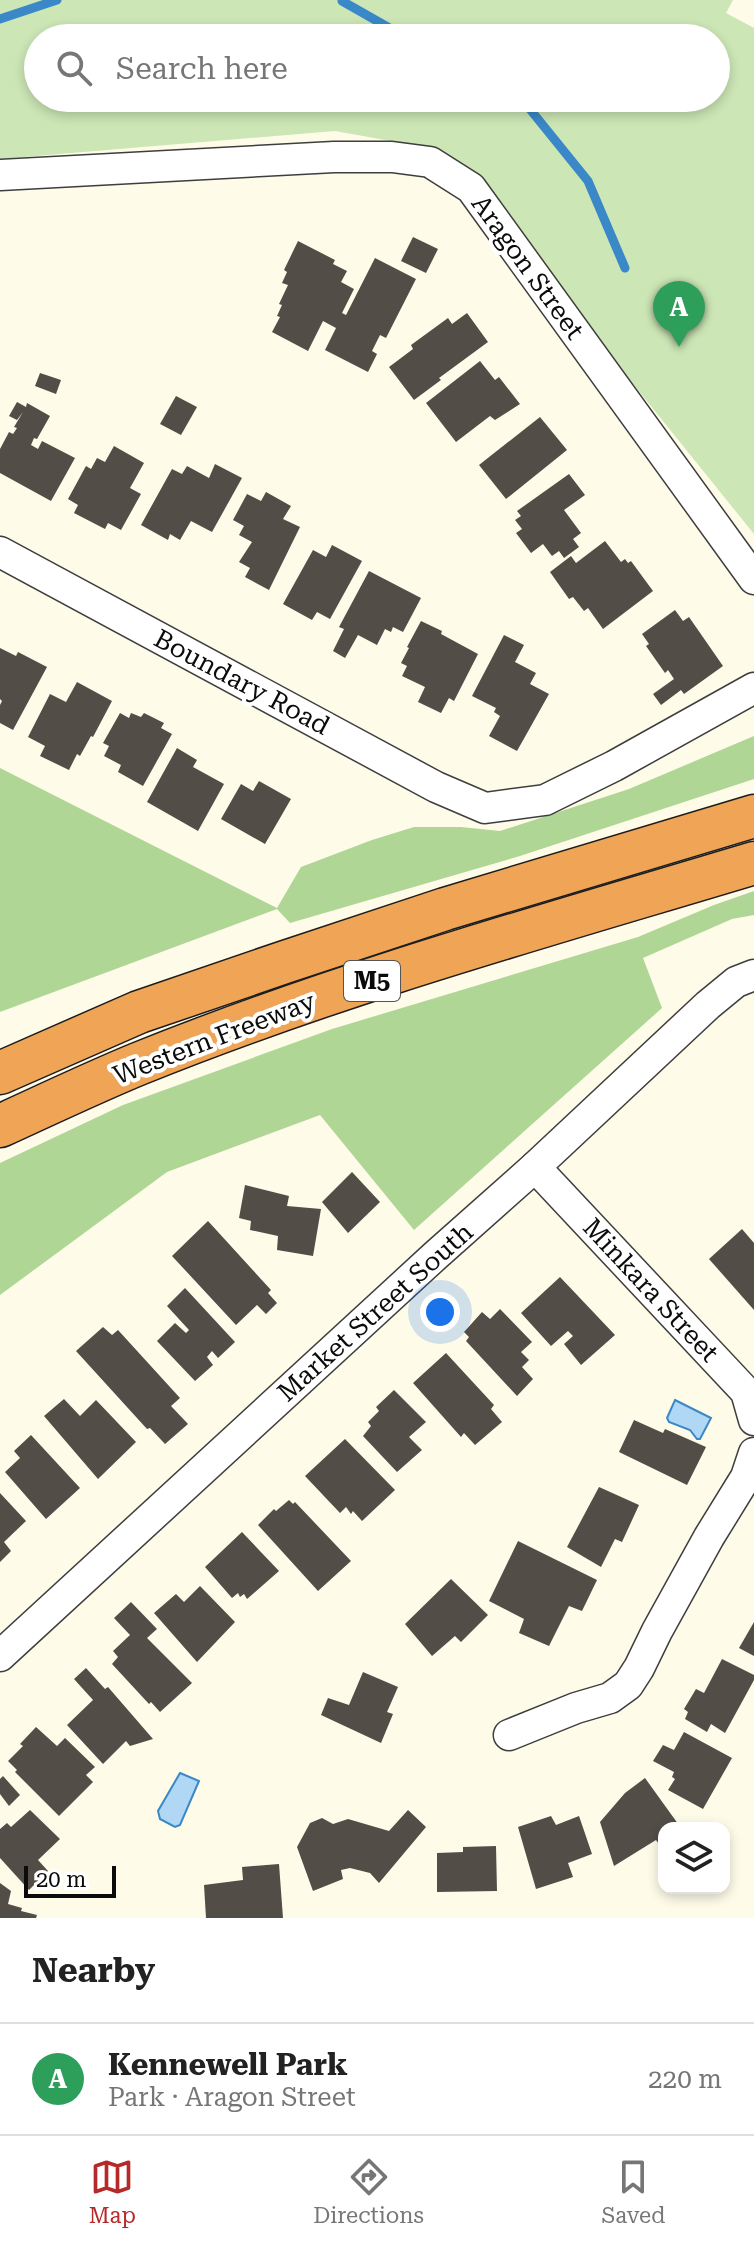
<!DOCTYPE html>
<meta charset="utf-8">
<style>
body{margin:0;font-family:"Roboto Serif",serif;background:#f2f2f2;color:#222}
.controls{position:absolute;right:24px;bottom:24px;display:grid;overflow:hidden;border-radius:16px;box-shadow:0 4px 12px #0003}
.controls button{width:72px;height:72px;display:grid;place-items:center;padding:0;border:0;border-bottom:2px solid #e0e0e0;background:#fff;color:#222;font:40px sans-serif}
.scale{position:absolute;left:24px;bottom:20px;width:92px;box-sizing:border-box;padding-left:8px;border:4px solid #0b0b0b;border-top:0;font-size:22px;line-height:28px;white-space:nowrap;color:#0b0b0b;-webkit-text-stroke:6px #fff;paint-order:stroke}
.you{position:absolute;left:440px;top:1312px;width:28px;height:28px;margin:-20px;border:6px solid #fff;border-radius:50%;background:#1a73e8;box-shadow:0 0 0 12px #1a73e833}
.badge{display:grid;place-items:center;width:52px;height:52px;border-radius:50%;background:#b52929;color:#fff;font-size:26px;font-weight:700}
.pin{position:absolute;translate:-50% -66px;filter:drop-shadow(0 2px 4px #0008)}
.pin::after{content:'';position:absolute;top:42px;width:28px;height:24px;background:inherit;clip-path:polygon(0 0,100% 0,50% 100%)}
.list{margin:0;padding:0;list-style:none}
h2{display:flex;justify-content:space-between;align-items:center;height:104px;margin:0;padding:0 32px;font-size:34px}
h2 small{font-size:26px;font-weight:400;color:#767676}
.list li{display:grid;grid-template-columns:52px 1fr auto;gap:24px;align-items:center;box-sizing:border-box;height:112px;padding:0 32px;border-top:2px solid #e0e0e0}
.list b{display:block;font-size:30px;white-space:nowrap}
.list p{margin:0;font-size:26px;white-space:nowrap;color:#767676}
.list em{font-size:26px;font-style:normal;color:#767676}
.icon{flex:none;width:44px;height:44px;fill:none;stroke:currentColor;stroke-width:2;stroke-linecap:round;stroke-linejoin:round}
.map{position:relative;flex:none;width:754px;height:1918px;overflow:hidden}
.search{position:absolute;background:#fff;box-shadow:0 4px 12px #0003;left:24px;right:24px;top:24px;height:88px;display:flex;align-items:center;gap:20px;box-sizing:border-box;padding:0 28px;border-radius:44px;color:#767676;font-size:30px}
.sheet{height:216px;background:#fff}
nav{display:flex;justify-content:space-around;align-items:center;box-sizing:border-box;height:112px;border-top:2px solid #e0e0e0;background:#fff;font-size:22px;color:#767676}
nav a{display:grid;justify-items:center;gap:4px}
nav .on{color:#b52929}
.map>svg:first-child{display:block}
</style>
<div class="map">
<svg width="754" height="1918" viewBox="0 0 754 1918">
<rect width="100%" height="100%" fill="#fefbe9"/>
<path fill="#cce6b5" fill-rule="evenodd" d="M0 0H733L726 13 754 28V534L451 158 430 148 335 131 0 159ZM38 38H716V98H38Z"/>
<g fill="#afd695">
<path d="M754 736V779L520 856 290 923 277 909 0 1012V768L277 908 301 867 372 840 414 827H461L500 831 629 789Z"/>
<path d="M754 891V915L732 919 643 958 662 1008 414 1230 320 1115 167 1172 0 1295V1163L123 1105 332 1029 638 937 714 905Z"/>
</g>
<g fill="#b0d7f3" stroke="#3a88c8" stroke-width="2">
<path d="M675 1400 711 1418 700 1439H697L690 1430 669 1422 667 1418Z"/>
<path d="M180 1773 199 1781 180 1825 175 1827 160 1819 158 1811Z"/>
</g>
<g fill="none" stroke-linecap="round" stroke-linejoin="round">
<g stroke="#3a88c8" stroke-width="9">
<path d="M342 1 407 38"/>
<path d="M0 19 57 0"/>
<path d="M516 98 525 103 588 181 625 268"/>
</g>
</g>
<g fill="#534d48">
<path d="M413 237 438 249 426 273 401 261Z"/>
<path d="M298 241 335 260 333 264 347 271 341 282 354 289 342 313 346 315 375 258 416 279 386 338 380 335 372 351 377 354 368 372 325 350 336 328 323 321 308 351 272 332 280 317 277 316 282 305 279 304 288 285 282 283 287 272 284 270Z"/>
<path d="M467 313 488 342 439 378 441 380 414 400 389 367 413 349 411 345 448 318 452 324Z"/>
<path d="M480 361 495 380 499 377 520 404 495 420 490 416 456 442 426 403Z"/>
<path d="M40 373 61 380 56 394 35 386Z"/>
<path d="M176 396 197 407 181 435 160 424Z"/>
<path d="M17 402 26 407 27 403 50 416 37 439 34 438 31 445 38 449 42 441 75 458 51 501 0 473V449L9 432 13 434 17 428 14 427 23 412 17 420 9 416Z"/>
<path d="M540 417 567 450 506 499 479 465Z"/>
<path d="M114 446 144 463 130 488 141 494 121 530 108 523 105 529 74 513 78 505 68 499 86 466 91 469 97 458 105 462Z"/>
<path d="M215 464 242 478 212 532 191 521 180 540 170 534 168 540 141 525 172 469 182 474 187 466 209 478Z"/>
<path d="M569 474 585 495 564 510 581 533 573 539 579 547 564 558 559 551 552 556 543 544 531 553 516 533 522 529 515 520 521 516 517 511Z"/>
<path d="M266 492 291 506 283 519 300 527 269 590 245 577 250 568 239 562 252 542 239 535 244 526 233 520 247 494 261 501Z"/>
<path d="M605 541 621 562 625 559 628 563 631 561 653 591 603 629 588 608 584 611 573 597 569 599 550 572 571 556 576 563Z"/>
<path d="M332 545 362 561 330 619 317 612 312 620 283 604 313 550 326 557Z"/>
<path d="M369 571 421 598 403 632 393 627 391 632 385 629 377 645 358 635 345 658 333 651 344 629 339 627Z"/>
<path d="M675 610 683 621 689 617 723 666 684 694 681 690 661 705 653 694 674 679 668 670 665 673 646 646 649 644 642 634Z"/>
<path d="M421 621 442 631 441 634 478 654 454 701 449 698 441 713 418 702 425 687 402 676 407 666 401 663 409 648 407 647Z"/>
<path d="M504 635 524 645 515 662 536 673 530 684 549 694 517 751 489 736 500 716 494 712 496 708 472 696Z"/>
<path d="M0 648 16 656 18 652 47 667 13 730 0 723V705L2 701 0 699Z"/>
<path d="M77 682 112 701 93 737 91 736 80 756 77 754 69 770 40 756 45 746 28 737 50 694 66 702Z"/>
<path d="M120 713 129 718 131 713 141 717 144 713 164 723 161 728 172 734 143 786 118 772 121 765 104 756 109 746 103 743Z"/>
<path d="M177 748 197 760 193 767 224 784 198 831 147 802Z"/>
<path d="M259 781 291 799 265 844 221 819 241 784 253 791Z"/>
<path d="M352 1172 380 1202 348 1233 322 1202Z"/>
<path d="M245 1185 289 1196 287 1206 321 1209 313 1256 277 1250 278 1236 250 1230 251 1221 239 1218Z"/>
<path d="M208 1221 271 1290 268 1293 277 1303 266 1314 257 1305 236 1325 172 1256Z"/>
<path d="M742 1229 754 1243V1310L709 1259Z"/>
<path d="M560 1277 615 1335 581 1365 564 1344 573 1336 568 1331 551 1346 521 1313Z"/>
<path d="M185 1288 235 1342 218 1358 212 1351 207 1357 213 1365 195 1381 157 1341 175 1323 186 1333 189 1330 167 1306Z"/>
<path d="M500 1309 532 1342 521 1352 529 1360 522 1367 533 1379 517 1396 466 1341 469 1337 464 1332 482 1312 490 1319Z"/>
<path d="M103 1327 112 1335 118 1330 180 1398 171 1406 188 1424 165 1444 150 1428 147 1429 76 1351Z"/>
<path d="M446 1353 494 1405 491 1409 502 1422 475 1445 464 1433 461 1437 413 1383Z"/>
<path d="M394 1390 426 1422 409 1437 422 1450 397 1472 363 1436 371 1426 368 1422 379 1411 376 1407Z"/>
<path d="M64 1399 80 1416 96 1400 136 1442 98 1479 44 1416Z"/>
<path d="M634 1420 663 1433 665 1429 706 1447 687 1485 619 1452Z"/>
<path d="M31 1435 80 1488 46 1519 5 1472 20 1458 14 1451Z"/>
<path d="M345 1439 395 1490 362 1521 353 1511 351 1514 346 1507 340 1513 305 1476Z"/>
<path d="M599 1487 639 1505 622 1542 615 1539 601 1567 567 1547Z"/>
<path d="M0 1493 26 1521 4 1542 11 1551 0 1562Z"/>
<path d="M289 1500 293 1504 295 1502 351 1561 318 1591 258 1525 274 1509 276 1511Z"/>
<path d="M242 1532 279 1571 247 1599 244 1594 240 1597 238 1593 232 1598 205 1567Z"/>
<path d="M518 1541 597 1580 582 1611 569 1606 549 1646 519 1633 524 1619 489 1601Z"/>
<path d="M451 1579 488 1615 461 1642 455 1636 432 1656 405 1624Z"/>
<path d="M200 1586 235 1622 197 1662 154 1613 176 1594 184 1602Z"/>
<path d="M131 1602 157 1629 147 1638 192 1683 160 1712 151 1702 149 1704 112 1664 118 1657 113 1651 130 1635 114 1618Z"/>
<path d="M754 1622V1656L739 1648Z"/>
<path d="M722 1659 754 1675V1680L725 1733 711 1724 707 1732 685 1719 688 1712 684 1709 696 1689 704 1693Z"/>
<path d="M86 1668 105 1689 108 1687 153 1739 130 1746 126 1741 103 1764 67 1725 93 1700 74 1679Z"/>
<path d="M363 1672 398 1687 387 1712 393 1714 381 1743 321 1715 328 1698 349 1705Z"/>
<path d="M36 1727 57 1746 65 1738 95 1767 86 1775 93 1782 59 1816 15 1772 17 1770 8 1761 23 1746 20 1744Z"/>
<path d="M684 1732 732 1758 703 1809 668 1790 675 1779 672 1777 674 1772 653 1761 663 1745 674 1750Z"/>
<path d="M3 1776 20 1795 9 1806 0 1794V1779Z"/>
<path d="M645 1778 681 1828H664V1851L656 1840 614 1866 600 1822 625 1793Z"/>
<path d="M30 1810 60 1839 38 1860 48 1871 29 1890 0 1858V1829L7 1823 11 1827Z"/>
<path d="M408 1810 426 1827 379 1883 370 1873 350 1868 341 1870 343 1879 313 1891 297 1847 310 1823 322 1818 333 1824 348 1819 389 1831Z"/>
<path d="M551 1816 556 1825 579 1816 592 1854 568 1863 573 1877 536 1889 518 1827Z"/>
<path d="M496 1846 497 1891 437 1892V1853L463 1852V1847Z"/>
<path d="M279 1864 283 1918H206L204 1885 243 1880 242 1867Z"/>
<path d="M0 1883 11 1891 8 1904 22 1908 21 1911 37 1915 36 1918H0Z"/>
</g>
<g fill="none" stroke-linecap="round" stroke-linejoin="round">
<g stroke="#3e3e3e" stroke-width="33">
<g id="minor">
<path d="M0 175 334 157H392L430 162 471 188 754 579"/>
<path d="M0 552 436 787 485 808 545 800 614 766 754 688"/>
<path d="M535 1167 746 1392 754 1420"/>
<path d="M0 1656 436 1255 535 1167 708 1005 736 982 754 975"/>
<path d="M509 1735 576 1708 610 1698 628 1685 639 1668 657 1631 709 1537 746 1477 754 1453"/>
</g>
</g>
<g stroke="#1c1c1c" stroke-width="45">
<g id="highway">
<path d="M0 1073 139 1012 285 962 445 909 754 816"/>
<path d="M0 1126C46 1105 92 1083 138 1064 338 983 548 925 754 863"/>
</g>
</g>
<use href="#minor" stroke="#fff" stroke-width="30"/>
<use href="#highway" stroke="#efa456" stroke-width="42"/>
</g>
<g text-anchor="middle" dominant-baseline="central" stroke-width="8" stroke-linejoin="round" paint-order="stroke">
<rect fill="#fff" stroke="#545454" stroke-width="2" x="344" y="961" width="56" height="40" rx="6"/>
<g font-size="24" font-weight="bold" fill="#0b0b0b">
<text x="372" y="981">M5</text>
</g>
<g font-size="26" fill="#0b0b0b" stroke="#fff">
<text transform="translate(528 267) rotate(54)">Aragon Street</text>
<text transform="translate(242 682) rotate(28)">Boundary Road</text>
<text transform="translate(214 1038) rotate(-21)">Western Freeway</text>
<text transform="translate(651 1290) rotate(47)">Minkara Street</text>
<text transform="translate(375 1312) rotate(-42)">Market Street South</text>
</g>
</g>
</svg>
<div class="controls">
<button><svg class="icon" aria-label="layers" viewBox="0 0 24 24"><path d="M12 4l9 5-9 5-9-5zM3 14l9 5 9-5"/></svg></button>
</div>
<div class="scale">20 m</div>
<div class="you"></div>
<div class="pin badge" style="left:679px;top:347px;background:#2e9e5b">A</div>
<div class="search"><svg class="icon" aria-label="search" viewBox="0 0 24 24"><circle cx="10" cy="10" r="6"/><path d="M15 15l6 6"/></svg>Search here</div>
</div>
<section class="sheet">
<h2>Nearby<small></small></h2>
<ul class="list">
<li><span class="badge" style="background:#2e9e5b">A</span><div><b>Kennewell Park</b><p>Park · Aragon Street</p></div><em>220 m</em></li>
</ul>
</section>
<nav>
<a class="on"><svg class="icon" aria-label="map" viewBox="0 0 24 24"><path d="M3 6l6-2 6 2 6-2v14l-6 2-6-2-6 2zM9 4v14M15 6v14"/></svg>Map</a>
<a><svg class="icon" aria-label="directions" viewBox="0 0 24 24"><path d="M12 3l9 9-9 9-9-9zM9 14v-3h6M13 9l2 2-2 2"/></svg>Directions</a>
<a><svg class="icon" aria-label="saved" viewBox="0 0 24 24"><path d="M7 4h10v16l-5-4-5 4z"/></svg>Saved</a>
</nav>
